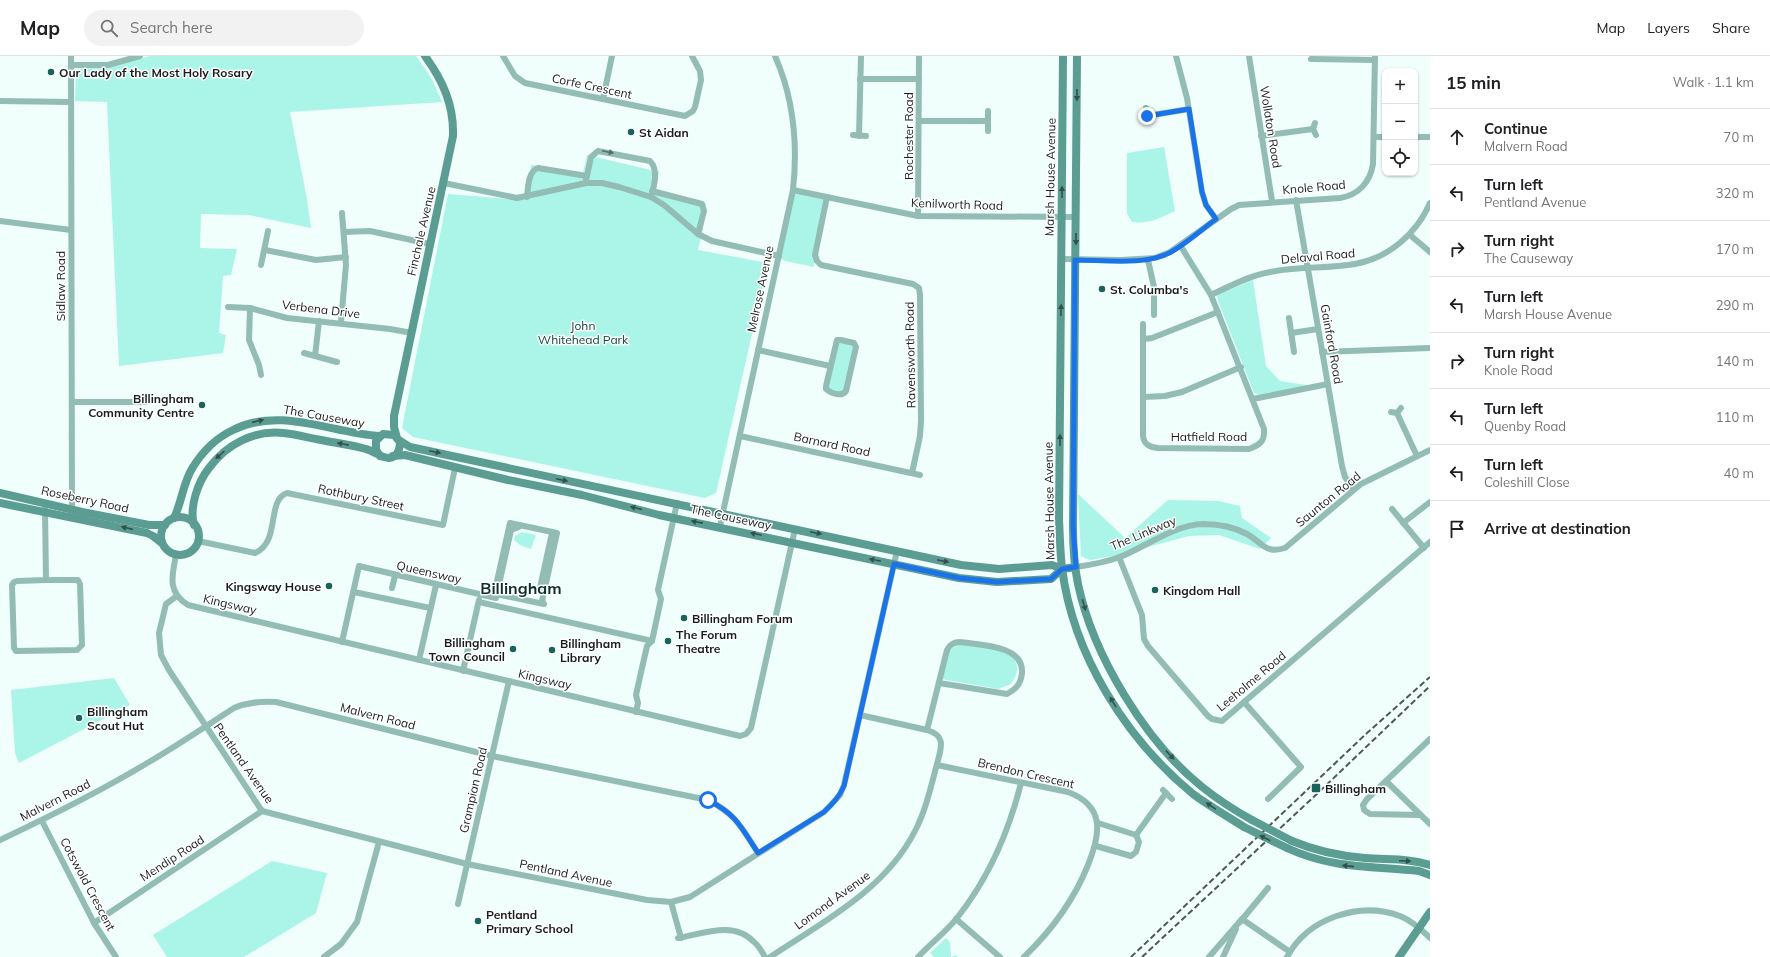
<!DOCTYPE html>
<meta charset="utf-8">
<style>
body{margin:0;font-family:Mulish,sans-serif;background:#f2f2f2;color:#202124}
.controls{position:absolute;right:12px;top:12px;display:grid;overflow:hidden;border-radius:8px;box-shadow:0 1px 3px #0004}
.controls button{width:36px;height:36px;display:grid;place-items:center;padding:0;border:0;border-bottom:1px solid #e0e0e0;background:#fff;color:#202124;font:20px sans-serif}
.stop{position:absolute;width:12px;height:12px;margin:-9px;border:3px solid #1a73e8;border-radius:50%;background:#fff}
.stop.end{background:#1a73e8;border-color:#fff;box-shadow:0 1px 4px #0008}
.list{margin:0;padding:0;list-style:none}
h2{display:flex;justify-content:space-between;align-items:center;height:52px;margin:0;padding:0 16px;font-size:17px}
h2 small{font-size:13px;font-weight:400;color:#757577}
.list li{display:grid;grid-template-columns:26px 1fr auto;gap:12px;align-items:center;box-sizing:border-box;height:56px;padding:0 16px;border-top:1px solid #e0e0e0}
.list b{display:block;font-size:15px;white-space:nowrap}
.list p{margin:0;font-size:13px;white-space:nowrap;color:#757577}
.list em{font-size:13px;font-style:normal;color:#757577}
.icon{flex:none;width:22px;height:22px;fill:none;stroke:currentColor;stroke-width:2;stroke-linecap:round;stroke-linejoin:round}
.map{position:relative;flex:none;width:1430px;height:901px;overflow:hidden}
header{display:flex;align-items:center;gap:24px;box-sizing:border-box;height:56px;padding:0 20px;background:#fff;border-bottom:1px solid #e0e0e0}
header strong{font-size:19px}
nav{display:flex;gap:22px;margin-inline-start:auto;font-size:14px}
.search{width:280px;height:36px;background:#f2f2f2;display:flex;align-items:center;gap:10px;box-sizing:border-box;padding:0 14px;border-radius:22px;color:#757577;font-size:15px}
main{display:flex}
aside{flex:1;background:#fff}
.map>svg:first-child{display:block}
</style>
<header>
<strong>Map</strong>
<div class="search"><svg class="icon" aria-label="search" viewBox="0 0 24 24"><circle cx="10" cy="10" r="6"/><path d="M15 15l6 6"/></svg>Search here</div>
<nav><a>Map</a><a>Layers</a><a>Share</a></nav>
</header>
<main>
<div class="map">
<svg width="1430" height="901" viewBox="0 0 1430 901">
<rect width="100%" height="100%" fill="#f0fefc"/>
<g fill="#aaf4e8">
<path d="M150 0H416L432 23 442 46 290 56 307 143 311 172 249 159 201 158 200 192 237 193 231 219 223 220 219 277 226 279 223 297 119 310 107 46 75 45 76 13 108 11Z"/>
<path d="M1164 91 1175 155C1161 162 1148 168 1132 166L1127 158V97Z"/>
<path d="M587 99 659 116 656 134 706 148 703 173 698 194 768 207 716 437 705 442 413 381 402 372 448 138 524 144 527 141 531 109 583 117Z"/>
<path d="M794 137 825 142 814 211 785 205 781 203Z"/>
<path d="M1253 224 1266 310 1280 325 1312 330 1260 339 1254 337 1218 245 1217 239Z"/>
<path d="M837 284 856 289 844 338 826 332Z"/>
<path d="M1078 438 1125 482 1168 444 1219 445 1240 450 1242 462 1271 482 1260 493 1219 479 1189 480 1114 500 1090 504 1081 500Z"/>
<path d="M522 476 536 479 531 493 520 489 514 484 515 480Z"/>
<path d="M962 588 1010 596C1019 610 1020 614 1011 628L998 633 941 623C944 606 943 593 962 588Z"/>
<path d="M114 622 130 649 19 707 15 697 11 634Z"/>
<path d="M272 805 327 817 316 857 244 901H167L153 879Z"/>
<path d="M946 882 950 886 951 901 958 899 957 901H934L930 897Z"/>
</g>
<g fill="none" stroke-linecap="round" stroke-linejoin="round">
<g stroke="#93bcb5" stroke-width="6">
<path d="M71 0 72 457"/>
<path d="M503 0 515 20 525 27 685 60 693 55 695 51 701 24 700 15 692 0"/>
<path d="M1176 0 1187 42 1202 136 1206 149 1216 163"/>
<path d="M1249 0 1272 145"/>
<path d="M1311 3 1375 4"/>
<path d="M71 9H108L140 0"/>
<path d="M860 23H919"/>
<path d="M603 43 612 0"/>
<path d="M0 45 71 46"/>
<path d="M1146 52 1148 66"/>
<path d="M1147 60 1189 53"/>
<path d="M919 65H988"/>
<path d="M1315 67 1313 73 1316 79"/>
<path d="M988 75V55"/>
<path d="M853 79 866 80"/>
<path d="M859 80 861 0"/>
<path d="M1261 80 1313 73"/>
<path d="M1374 81H1385"/>
<path d="M1415 81H1430"/>
<path d="M587 120 591 101 598 95 650 105C659 114 654 130 651 141"/>
<path d="M444 127 517 142 586 127H602L619 131 651 141 664 149 698 178 712 185 779 200"/>
<path d="M793 134 918 160 1076 161"/>
<path d="M652 135 702 148 704 155 698 178"/>
<path d="M527 141C528 132 528 115 538 112L587 120 586 123"/>
<path d="M827 141 815 199 817 205 821 209 913 228 919 232 920 239 921 365 920 380 912 417"/>
<path d="M1296 144 1342 410 1345 421 1353 433"/>
<path d="M918 160 919 0"/>
<path d="M0 165 71 174"/>
<path d="M344 176 370 175 430 188"/>
<path d="M1410 179 1430 196"/>
<path d="M265 194 316 204 346 201"/>
<path d="M1062 203 1121 204 1155 202 1170 196 1231 153 1239 149 1340 142C1358 139 1370 127 1373 108L1375 0"/>
<path d="M1148 204 1154 231V259"/>
<path d="M261 209 268 175"/>
<path d="M1211 239C1230 230 1249 220 1270 216 1298 210 1327 213 1355 208 1389 202 1417 177 1430 147"/>
<path d="M228 251 250 252 287 262 390 273 412 277"/>
<path d="M250 252 249 284 259 309 261 319"/>
<path d="M1289 262 1294 296"/>
<path d="M341 266 346 209 342 157"/>
<path d="M1143 268V380C1144 389 1150 391 1158 392L1249 393C1260 389 1265 385 1264 373L1211 239 1180 189"/>
<path d="M1291 277 1318 273"/>
<path d="M1144 283 1152 282 1218 256"/>
<path d="M837 284H841L854 287 856 291 846 335C842 341 832 338 826 333V330Z"/>
<path d="M758 294 830 310"/>
<path d="M1322 296 1430 292"/>
<path d="M304 297 337 306"/>
<path d="M315 300 319 265"/>
<path d="M1143 341 1165 340 1182 336 1241 311"/>
<path d="M1253 343 1328 328"/>
<path d="M72 346H146"/>
<path d="M1391 356 1397 357 1401 352"/>
<path d="M1397 357 1417 400"/>
<path d="M740 380 920 419"/>
<path d="M45 453 46 524H78L80 528 82 589 77 594 16 595 14 592 12 529 14 526 17 525 46 524"/>
<path d="M1392 453 1424 492"/>
<path d="M510 467 557 477 542 545 544 548 491 537 495 534Z"/>
<path d="M1403 467 1430 446"/>
<path d="M720 470 793 134C798 88 794 43 775 0"/>
<path d="M198 485 255 497C281 486 266 444 287 437L443 469 455 412"/>
<path d="M176 499C172 520 167 536 188 549L740 680 746 678 751 672 795 473"/>
<path d="M1119 501 1142 559 1144 583 1148 590 1208 660 1212 663 1222 665 1430 486"/>
<path d="M1076 511C1090 509 1106 506 1120 501 1147 490 1174 469 1203 468 1218 468 1234 471 1247 478 1263 487 1265 498 1285 492L1361 428 1430 394"/>
<path d="M392 532 395 520"/>
<path d="M540 532 552 477"/>
<path d="M354 536 430 552"/>
<path d="M177 540 166 548 159 577 161 599 169 614 262 755 467 808 647 844 671 846 690 841 824 756 840 739 844 729 897 495"/>
<path d="M479 546 652 585"/>
<path d="M342 586 359 510 496 542 511 474 519 471V469"/>
<path d="M419 604 436 529"/>
<path d="M463 615 479 544"/>
<path d="M1244 646 1301 711 1268 743"/>
<path d="M636 656 638 647 636 639 642 612 647 590 652 585 661 543 658 534 677 447"/>
<path d="M927 674 947 594C950 588 954 586 960 586 980 589 1024 589 1022 617 1021 628 1016 633 1007 638L939 627"/>
<path d="M937 709 1068 736C1105 750 1101 777 1088 809 1074 844 1052 874 1024 901"/>
<path d="M1386 725 1430 768"/>
<path d="M1163 734 1172 743"/>
<path d="M1420 759 1370 758 1364 754 1363 749 1367 743 1430 683"/>
<path d="M42 765 94 867 116 901"/>
<path d="M1136 779 1166 737"/>
<path d="M0 784C51 760 101 735 149 706 178 689 206 670 234 652 248 646 261 645 276 646L492 700 708 744C737 759 741 771 758 797"/>
<path d="M1096 790 1131 800 1136 796 1139 786 1136 779 1098 767"/>
<path d="M671 846 681 882"/>
<path d="M458 848 509 625"/>
<path d="M956 863 1000 901"/>
<path d="M1240 866 1268 832"/>
<path d="M94 867 262 755"/>
<path d="M678 882C702 878 734 864 754 886 759 890 762 896 765 901"/>
<path d="M324 901 341 888 357 866 379 786"/>
<path d="M770 901C823 866 885 834 915 775 926 754 931 730 937 708 941 692 947 680 927 674L860 659"/>
<path d="M918 901C930 888 946 876 957 862 988 823 1009 775 1021 727"/>
<path d="M1209 901 1242 863 1290 896"/>
<path d="M1223 901 1236 873"/>
<path d="M1287 901C1308 862 1359 845 1400 860 1412 865 1421 873 1430 882"/>
</g>
<g stroke="#5c9d93" stroke-width="8">
<path d="M1063 0 1059 464C1060 480 1060 496 1062 512 1073 599 1126 683 1193 738 1209 750 1227 760 1244 771"/>
<path d="M1077 0 1073 470C1073 489 1074 509 1078 528 1093 599 1145 685 1201 730 1217 743 1234 754 1252 764"/>
<path d="M397 382 394 371V360L453 80C454 49 443 25 425 0"/>
<path d="M399 384 410 391 961 509 999 513 1052 509 1062 513 1076 511"/>
<path d="M393 400 405 399 508 424 582 439 659 459 959 522 997 526 1051 523 1062 513"/>
<path d="M0 437 82 456 149 469H165"/>
<path d="M0 447 147 477 153 480 162 487"/>
<circle cx="180" cy="480" r="19"/>
<path d="M174 462C182 446 183 426 193 411 203 395 216 382 233 374 281 350 330 377 380 380"/>
<path d="M194 469C189 451 198 426 209 412 226 389 253 374 283 377 295 378 309 382 321 384 336 387 352 389 366 393 374 395 381 402 389 402 397 401 400 394 400 386L394 379 383 378 376 385V394L380 400"/>
<path d="M1292 785C1316 795 1339 800 1365 802 1387 804 1409 802 1430 809"/>
<path d="M1287 792C1332 813 1371 810 1419 815L1430 819"/>
<path d="M1399 901 1430 856"/>
</g>
<g stroke="#505857" stroke-width="2" stroke-dasharray="6 3" stroke-linecap="butt">
<path d="M1131 901 1367 677 1430 621"/>
<path d="M1142 901 1319 736 1430 630"/>
</g>
<g stroke="#5c9d93" stroke-width="8">
<path d="M1252 764 1292 785"/>
<path d="M1244 771 1287 792"/>
</g>
</g>
<defs><path id="oneway-solid" d="M-6-.8H1V-3.2L6.5 0L1 3.2V.8H-6Z"/></defs>
<g fill="#33514c">
<use href="#oneway-solid" transform="translate(1077 39) rotate(90)"/>
<use href="#oneway-solid" transform="translate(1062 136) rotate(-90)"/>
<use href="#oneway-solid" transform="translate(1076 183) rotate(90)"/>
<use href="#oneway-solid" transform="translate(1061 254) rotate(-89)"/>
<use href="#oneway-solid" transform="translate(258 365) rotate(-13)"/>
<use href="#oneway-solid" transform="translate(1060 384) rotate(-90)"/>
<use href="#oneway-solid" transform="translate(343 388) rotate(-169)"/>
<use href="#oneway-solid" transform="translate(435 396) rotate(12)"/>
<use href="#oneway-solid" transform="translate(220 399) rotate(138)"/>
<use href="#oneway-solid" transform="translate(562 424) rotate(12)"/>
<use href="#oneway-solid" transform="translate(636 452) rotate(-166)"/>
<use href="#oneway-solid" transform="translate(697 466) rotate(-169)"/>
<use href="#oneway-solid" transform="translate(127 472) rotate(-167)"/>
<use href="#oneway-solid" transform="translate(816 477) rotate(12)"/>
<use href="#oneway-solid" transform="translate(756 478) rotate(-168)"/>
<use href="#oneway-solid" transform="translate(875 504) rotate(-168)"/>
<use href="#oneway-solid" transform="translate(943 505) rotate(12)"/>
<use href="#oneway-solid" transform="translate(1084 549) rotate(74)"/>
<use href="#oneway-solid" transform="translate(1113 646) rotate(-121)"/>
<use href="#oneway-solid" transform="translate(1170 699) rotate(47)"/>
<use href="#oneway-solid" transform="translate(1211 750) rotate(-145)"/>
<use href="#oneway-solid" transform="translate(1265 782) rotate(-153)"/>
<use href="#oneway-solid" transform="translate(1405 805) rotate(3)"/>
<use href="#oneway-solid" transform="translate(1348 810) rotate(-174)"/>
</g>
<use fill="#566d69" href="#oneway-solid" transform="translate(608 96) rotate(12)"/>
<g fill="none" stroke-linecap="round" stroke-linejoin="round">
<path stroke="#1a73e8" stroke-width="5" d="M708 744C737 759 741 771 758 797L824 756C833 748 839 741 844 730L894 508 959 522 997 526 1051 523 1062 513 1076 511 1073 470 1075 204C1104 204 1146 210 1171 196 1187 187 1201 174 1216 163L1206 149 1202 136 1189 53 1147 60"/>
</g>
<g fill="#18635a" stroke="#fff" stroke-width="1.5">
<circle cx="51" cy="16" r="4"/>
<circle cx="631" cy="76" r="4"/>
<circle cx="1102" cy="233" r="4"/>
<circle cx="202" cy="349" r="4"/>
<circle cx="329" cy="530" r="4"/>
<circle cx="1155" cy="534" r="4"/>
<circle cx="684" cy="562" r="4"/>
<circle cx="668" cy="585" r="4"/>
<circle cx="513" cy="593" r="4"/>
<circle cx="552" cy="594" r="4"/>
<circle cx="79" cy="662" r="4"/>
<rect x="1311" y="727" width="10" height="10" rx="2"/>
<circle cx="478" cy="865" r="4"/>
</g>
<g text-anchor="middle" dominant-baseline="central" stroke-width="3" stroke-linejoin="round" paint-order="stroke">
<g font-size="12" font-weight="bold" fill="#181e1d" stroke="#fff" text-anchor="start">
<text x="59" y="16">Our Lady of the Most Holy Rosary</text>
<text x="639" y="76">St Aidan</text>
<text x="1110" y="233">St. Columba's</text>
<text x="194" y="342" text-anchor="end">Billingham<tspan x="194" dy="14">Community Centre</tspan></text>
<text x="321" y="530" text-anchor="end">Kingsway House</text>
<text x="1163" y="534">Kingdom Hall</text>
<text x="692" y="562">Billingham Forum</text>
<text x="676" y="578">The Forum<tspan x="676" dy="14">Theatre</tspan></text>
<text x="505" y="586" text-anchor="end">Billingham<tspan x="505" dy="14">Town Council</tspan></text>
<text x="560" y="587">Billingham<tspan x="560" dy="14">Library</tspan></text>
<text x="87" y="655">Billingham<tspan x="87" dy="14">Scout Hut</tspan></text>
<text x="1325" y="732">Billingham</text>
<text x="486" y="858">Pentland<tspan x="486" dy="14">Primary School</tspan></text>
</g>
<g font-size="12" fill="#181e1d" stroke="#fff">
<text transform="translate(592 30) rotate(12)">Corfe Crescent</text>
<text transform="translate(1271 71) rotate(81)">Wollaton Road</text>
<text transform="translate(908 80) rotate(-90)">Rochester Road</text>
<text transform="translate(1050 121) rotate(-89)">Marsh House Avenue</text>
<text transform="translate(1314 131) rotate(-5)">Knole Road</text>
<text transform="translate(957 148) rotate(2)">Kenilworth Road</text>
<text transform="translate(421 175) rotate(-77)">Finchale Avenue</text>
<text transform="translate(1318 200) rotate(-5)">Delaval Road</text>
<text transform="translate(60 230) rotate(-90)">Sidlaw Road</text>
<text transform="translate(760 233) rotate(-78)">Melrose Avenue</text>
<text transform="translate(321 253) rotate(7)">Verbena Drive</text>
<text transform="translate(1332 288) rotate(80)">Gainford Road</text>
<text transform="translate(910 299) rotate(-91)">Ravensworth Road</text>
<text transform="translate(324 360) rotate(10)">The Causeway</text>
<text x="1209" y="380">Hatfield Road</text>
<text transform="translate(832 388) rotate(12)">Barnard Road</text>
<text transform="translate(361 441) rotate(12)">Rothbury Street</text>
<text transform="translate(85 443) rotate(12)">Roseberry Road</text>
<text transform="translate(1328 443) rotate(-39)">Saunton Road</text>
<text transform="translate(1049 445) rotate(-91)">Marsh House Avenue</text>
<text transform="translate(731 461) rotate(12)">The Causeway</text>
<text transform="translate(1143 477) rotate(-23)">The Linkway</text>
<text transform="translate(429 516) rotate(13)">Queensway</text>
<text transform="translate(230 548) rotate(13)">Kingsway</text>
<text transform="translate(545 623) rotate(13)">Kingsway</text>
<text transform="translate(1251 625) rotate(-40)">Leeholme Road</text>
<text transform="translate(378 660) rotate(14)">Malvern Road</text>
<text transform="translate(244 707) rotate(55)">Pentland Avenue</text>
<text transform="translate(1026 717) rotate(13)">Brendon Crescent</text>
<text transform="translate(473 734) rotate(-77)">Grampian Road</text>
<text transform="translate(55 744) rotate(-27)">Malvern Road</text>
<text transform="translate(172 802) rotate(-33)">Mendip Road</text>
<text transform="translate(566 817) rotate(12)">Pentland Avenue</text>
<text transform="translate(88 828) rotate(62)">Cotswold Crescent</text>
<text transform="translate(832 844) rotate(-36)">Lomond Avenue</text>
</g>
<g font-size="12" fill="#12433c" stroke="#fff">
<text x="583" y="269">John<tspan x="583" dy="14">Whitehead Park</tspan></text>
</g>
<g font-size="16" font-weight="bold" fill="#0e302c" stroke="#fff">
<text x="521" y="532">Billingham</text>
</g>
</g>
</svg>
<div class="controls">
<button>+</button>
<button>−</button>
<button><svg class="icon" aria-label="locate" viewBox="0 0 24 24"><circle cx="12" cy="12" r="6"/><path d="M12 2v4M12 18v4M2 12h4M18 12h4"/></svg></button>
</div>
<div class="stop" style="left:708px;top:744px"></div>
<div class="stop end" style="left:1147px;top:60px"></div>
</div>
<aside>
<h2>15 min<small>Walk · 1.1 km</small></h2>
<ul class="list">
<li><svg class="icon" aria-label="ahead" viewBox="0 0 24 24"><path d="M12 20V5M6 11l6-6 6 6"/></svg><div><b>Continue</b><p>Malvern Road</p></div><em>70 m</em></li>
<li><svg class="icon" aria-label="left" viewBox="0 0 24 24"><path d="M17 20v-9H6M10 6l-5 5 5 5"/></svg><div><b>Turn left</b><p>Pentland Avenue</p></div><em>320 m</em></li>
<li><svg class="icon" aria-label="right" viewBox="0 0 24 24"><path d="M7 20v-9h11M14 6l5 5-5 5"/></svg><div><b>Turn right</b><p>The Causeway</p></div><em>170 m</em></li>
<li><svg class="icon" aria-label="left" viewBox="0 0 24 24"><path d="M17 20v-9H6M10 6l-5 5 5 5"/></svg><div><b>Turn left</b><p>Marsh House Avenue</p></div><em>290 m</em></li>
<li><svg class="icon" aria-label="right" viewBox="0 0 24 24"><path d="M7 20v-9h11M14 6l5 5-5 5"/></svg><div><b>Turn right</b><p>Knole Road</p></div><em>140 m</em></li>
<li><svg class="icon" aria-label="left" viewBox="0 0 24 24"><path d="M17 20v-9H6M10 6l-5 5 5 5"/></svg><div><b>Turn left</b><p>Quenby Road</p></div><em>110 m</em></li>
<li><svg class="icon" aria-label="left" viewBox="0 0 24 24"><path d="M17 20v-9H6M10 6l-5 5 5 5"/></svg><div><b>Turn left</b><p>Coleshill Close</p></div><em>40 m</em></li>
<li><svg class="icon" aria-label="arrive" viewBox="0 0 24 24"><path d="M6 21V4h12l-3 4 3 4H6"/></svg><div><b>Arrive at destination</b></div></li>
</ul>
</aside>
</main>
